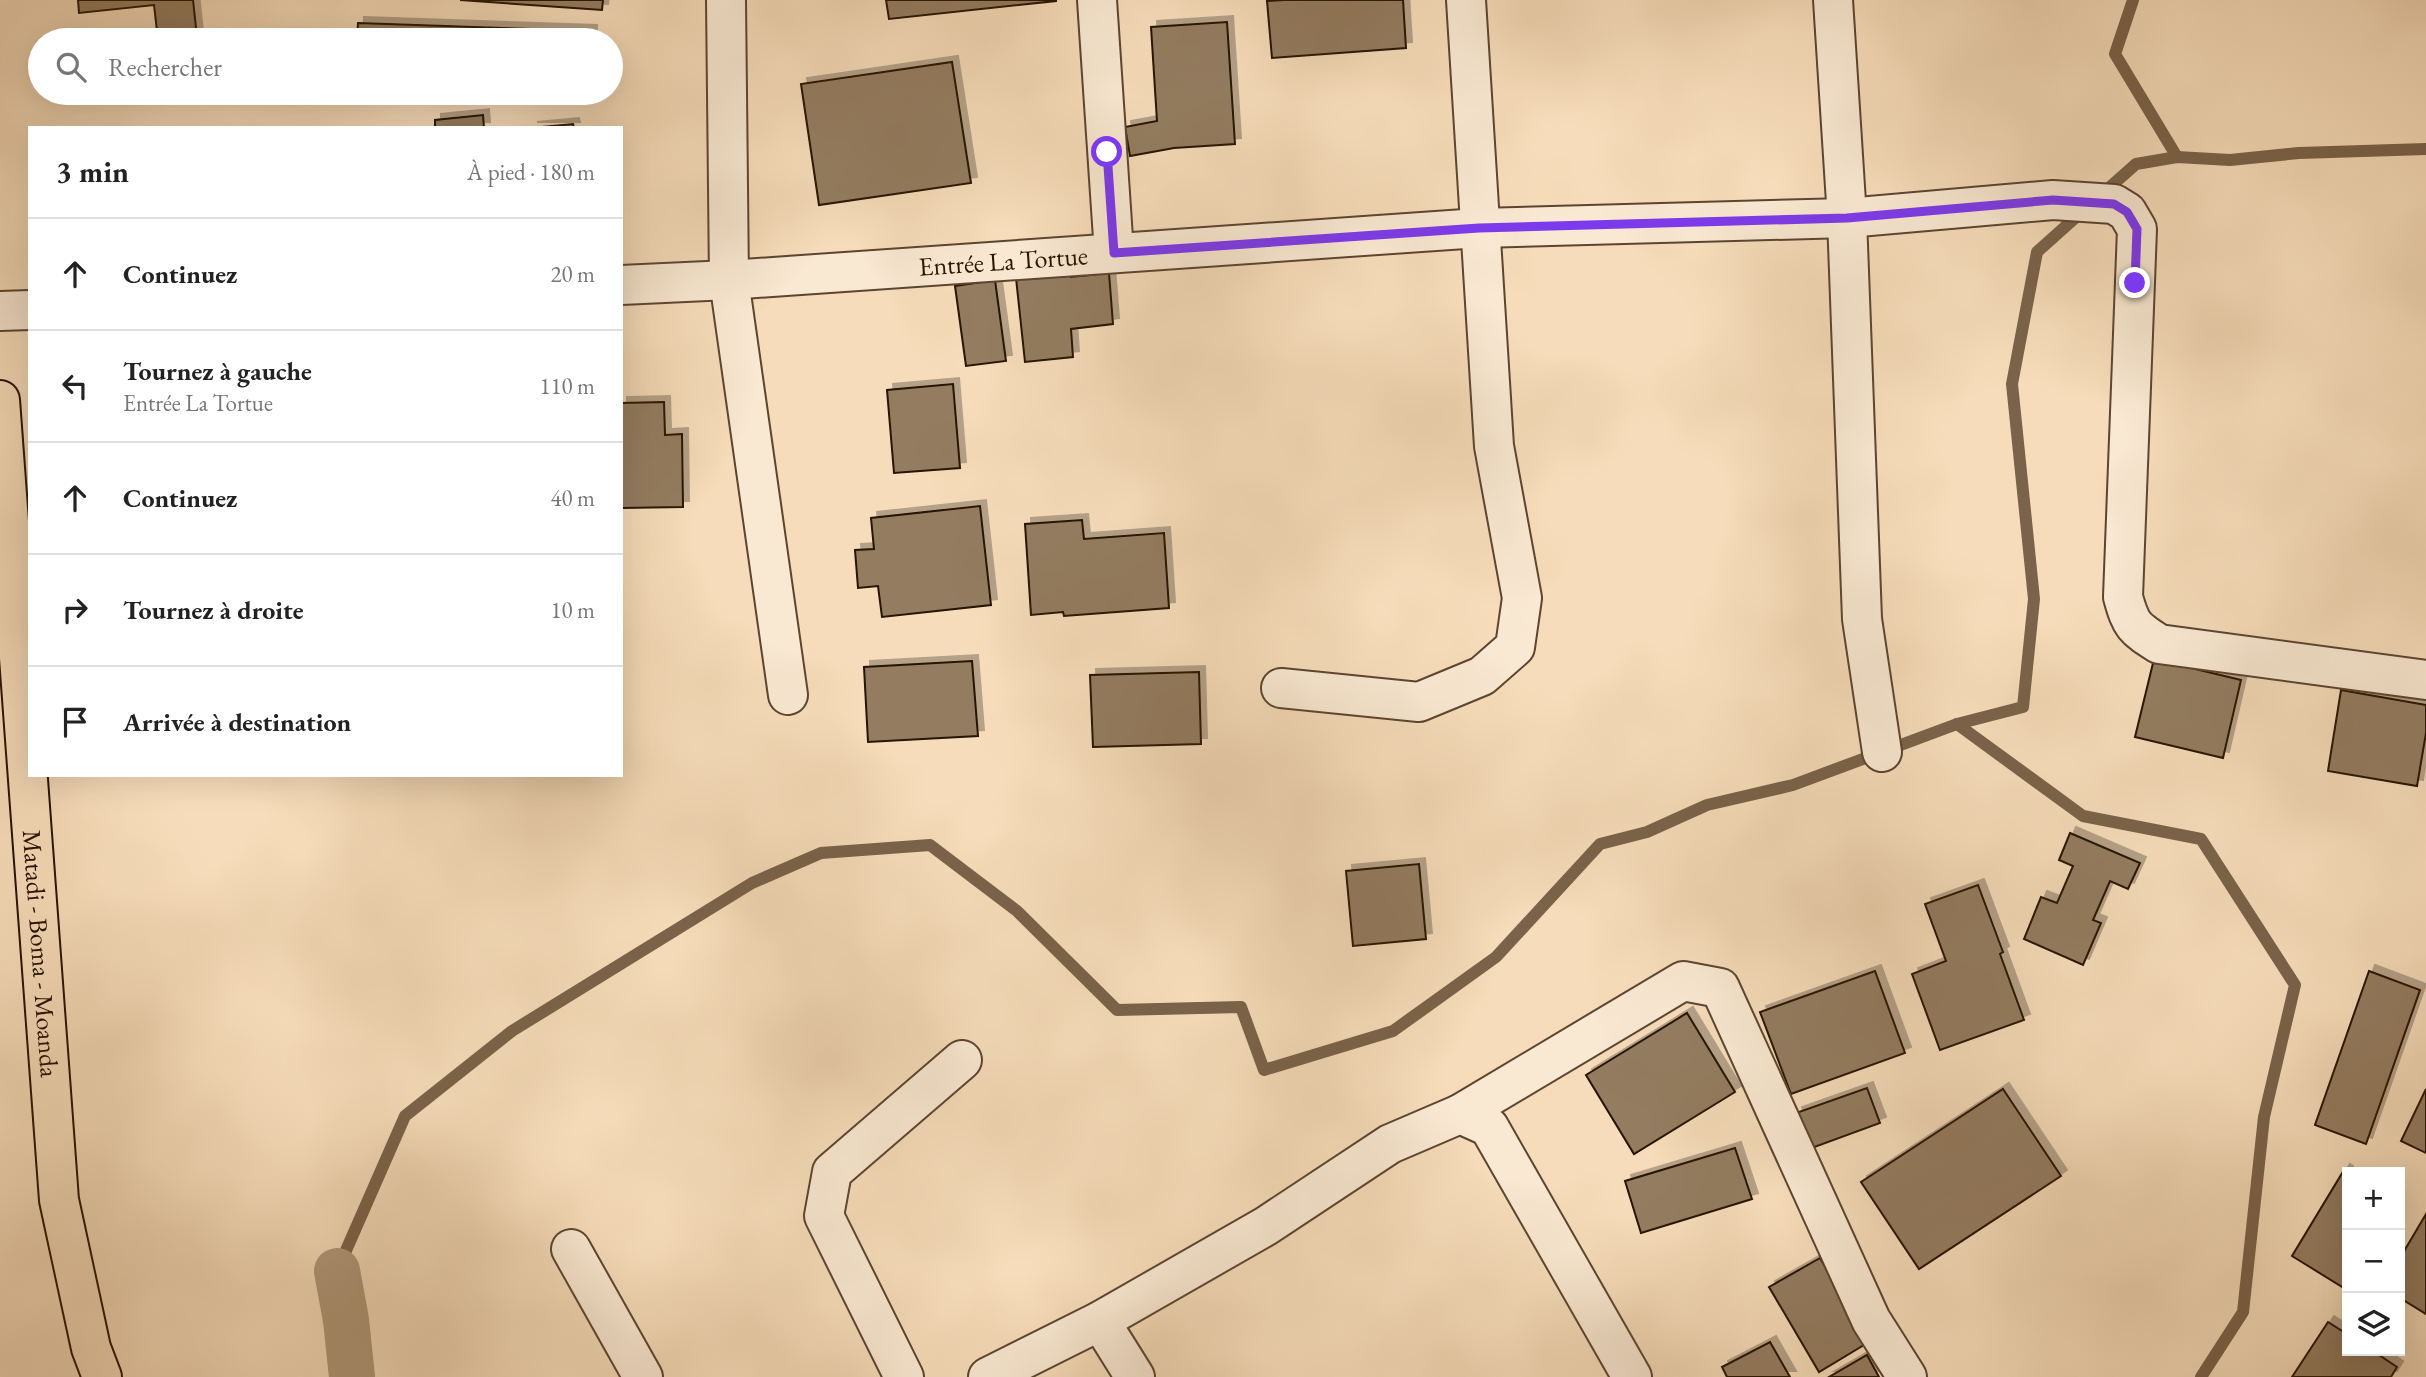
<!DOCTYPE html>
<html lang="fr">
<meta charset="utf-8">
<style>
body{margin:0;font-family:"EB Garamond",serif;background:#f2f2f2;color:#222}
.controls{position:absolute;right:21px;bottom:21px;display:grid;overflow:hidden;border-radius:0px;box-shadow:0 7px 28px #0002}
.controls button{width:63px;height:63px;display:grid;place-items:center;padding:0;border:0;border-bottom:2px solid #e0e0e0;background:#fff;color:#222;font:35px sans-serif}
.stop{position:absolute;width:21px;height:21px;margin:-16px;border:5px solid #7c3aed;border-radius:50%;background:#fff}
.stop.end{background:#7c3aed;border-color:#fff;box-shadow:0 2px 7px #0008}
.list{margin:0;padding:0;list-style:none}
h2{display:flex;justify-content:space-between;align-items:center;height:91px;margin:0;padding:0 28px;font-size:30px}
h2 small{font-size:23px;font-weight:400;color:#767676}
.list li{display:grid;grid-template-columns:46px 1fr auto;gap:21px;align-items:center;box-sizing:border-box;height:112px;padding:0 28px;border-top:2px solid #e0e0e0}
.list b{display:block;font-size:26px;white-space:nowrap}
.list p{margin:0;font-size:23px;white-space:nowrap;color:#767676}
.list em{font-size:23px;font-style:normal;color:#767676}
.icon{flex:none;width:38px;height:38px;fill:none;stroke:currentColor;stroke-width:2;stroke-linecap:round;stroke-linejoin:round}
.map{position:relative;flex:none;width:2426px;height:1377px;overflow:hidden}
.search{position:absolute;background:#fff;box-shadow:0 7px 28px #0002;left:28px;top:28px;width:595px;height:77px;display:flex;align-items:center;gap:18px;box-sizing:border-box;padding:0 24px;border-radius:38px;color:#767676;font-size:26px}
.panel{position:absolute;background:#fff;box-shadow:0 7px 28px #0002;left:28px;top:126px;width:595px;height:651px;border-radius:0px}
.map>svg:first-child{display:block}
</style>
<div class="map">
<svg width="2426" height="1377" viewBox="0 0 2426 1377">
<defs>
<filter id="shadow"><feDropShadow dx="6" dy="-6" stdDeviation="0" flood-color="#0004"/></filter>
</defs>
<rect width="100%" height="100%" fill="#f6dcba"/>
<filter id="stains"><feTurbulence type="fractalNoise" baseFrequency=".00286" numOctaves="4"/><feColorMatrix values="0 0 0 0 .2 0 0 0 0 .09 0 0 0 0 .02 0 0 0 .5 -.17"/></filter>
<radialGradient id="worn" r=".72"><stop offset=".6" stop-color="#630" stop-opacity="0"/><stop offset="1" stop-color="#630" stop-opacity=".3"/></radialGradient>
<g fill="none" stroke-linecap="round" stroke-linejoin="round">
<g stroke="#7a634a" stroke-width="12">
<path d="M2133 0 2115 54 2177 157"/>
<path d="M2101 195 2136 164 2177 157 2230 160 2299 153 2426 149"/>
<path d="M1957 724 2083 816 2201 839 2295 985 2264 1117 2243 1312 2201 1377"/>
<path d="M337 1271 405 1116 512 1031 752 883 821 853 930 845 1017 911 1117 1010 1241 1007 1264 1070 1393 1031 1496 957 1600 844 1647 832 1707 805 1793 785 1957 724 2023 707 2034 599 2012 384 2037 252 2085 209"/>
</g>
<path stroke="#b0987b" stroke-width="46" d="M337 1271 346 1320 352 1377"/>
</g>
<g fill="#937c61" stroke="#281301" stroke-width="2" filter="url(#shadow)">
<path d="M78 0H193L197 37 158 40 154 5 79 13Z"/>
<path d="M460 0H603L602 10Z"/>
<path d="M886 0H1056V1L889 19Z"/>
<path d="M1284 0H1403L1406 48 1272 58 1267 1Z"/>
<path d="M1227 22 1235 144 1174 148 1130 156 1125 127 1157 121 1151 27Z"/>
<path d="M358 23 591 31V40H357Z"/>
<path d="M952 62 971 183 819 205 801 84Z"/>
<path d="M483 115 484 128H435V120Z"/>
<path d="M573 124 574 128H531Z"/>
<path d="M1070 273 1071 277 1109 273 1113 324 1071 329 1073 357 1025 362 1016 278Z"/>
<path d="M995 280 1006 361 966 366 955 286Z"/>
<path d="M953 384 960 468 894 473 887 390Z"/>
<path d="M664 402 665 435 682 434 683 507 621 508V403Z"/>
<path d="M980 506 991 605 882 617 878 586 858 588 855 550 874 549 871 518Z"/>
<path d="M1082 520 1084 539 1164 533 1169 608 1064 616 1063 612 1031 615 1025 524Z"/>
<path d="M2154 659 2241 680 2223 758 2135 737Z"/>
<path d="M972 661 978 736 868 742 864 667Z"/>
<path d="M1199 672 1201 744 1093 747 1090 675Z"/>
<path d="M2341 690 2426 705V733L2417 786 2328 771Z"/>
<path d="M2070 833 2140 863 2128 889 2110 881 2093 920 2101 923 2083 965 2024 939 2041 897 2057 903 2073 866 2059 860Z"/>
<path d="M1419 864 1426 939 1353 946 1346 871Z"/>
<path d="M1978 885 2003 952 2000 954 2024 1020 1940 1050 1912 974 1946 961 1925 904Z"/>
<path d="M1875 971 1905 1053 1791 1094 1760 1012Z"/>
<path d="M2369 971 2420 990 2366 1144 2315 1125Z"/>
<path d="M1687 1013 1735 1092 1634 1154 1586 1075Z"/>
<path d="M1867 1088 1880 1123 1809 1149 1796 1113Z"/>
<path d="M2003 1089 2061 1176 1919 1269 1861 1182Z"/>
<path d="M2426 1089V1153L2401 1141Z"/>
<path d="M1735 1148 1752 1199 1641 1233 1625 1181Z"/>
<path d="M2344 1170 2347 1172V1290L2292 1256Z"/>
<path d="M2426 1214V1314L2400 1298V1258Z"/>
<path d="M1820 1258 1869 1342 1819 1372 1769 1287Z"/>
<path d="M2328 1322 2347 1334V1351H2373L2397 1367 2391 1377H2292Z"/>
<path d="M1770 1342 1790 1377H1727L1722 1367Z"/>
<path d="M1867 1355 1879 1377H1829Z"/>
</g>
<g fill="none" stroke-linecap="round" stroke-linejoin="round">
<g stroke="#5c452f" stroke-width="42">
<g id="street">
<path d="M726 0 729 280 788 695"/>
<path d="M1097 0 1114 253"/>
<path d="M1833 0 1847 218 1862 619 1882 752"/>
<path id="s1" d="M621 285 729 280 1479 228 1847 218 2053 200 2114 204 2127 212 2137 229 2123 597C2131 626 2134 628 2159 644L2426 680"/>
<path d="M0 311 30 310"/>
<path d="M1281 688 1419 702 1482 676 1515 647 1522 598 1494 446 1466 0"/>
<path d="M1460 1114 1683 981 1720 988 1871 1320 1907 1377"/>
<path d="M571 1249 643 1377"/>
<path d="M1100 1321 1135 1377"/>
<path d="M904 1377 824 1216 832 1172 962 1060"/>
<path d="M988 1377 1100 1321 1266 1226 1390 1144 1460 1114 1489 1127 1632 1377"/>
</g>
</g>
<g stroke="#281301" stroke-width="42">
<g id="highway">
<path id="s2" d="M0 400 59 1200 91 1348 102 1377"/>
</g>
</g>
<use href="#street" stroke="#f9e8d2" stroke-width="38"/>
<use href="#highway" stroke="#f6dcba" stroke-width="38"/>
</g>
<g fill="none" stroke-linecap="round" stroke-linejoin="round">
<path stroke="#7c3aed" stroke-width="9" d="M1107 152 1114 253 1479 228 1847 218 2053 200 2114 204 2127 212 2137 229 2135 283"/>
</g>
<g text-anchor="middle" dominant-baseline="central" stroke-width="7" stroke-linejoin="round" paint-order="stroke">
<g font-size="26" fill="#281301" stroke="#f9e8d2">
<text stroke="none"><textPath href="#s1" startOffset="383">Entrée La Tortue</textPath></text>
<text stroke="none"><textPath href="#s2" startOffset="555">Matadi - Boma - Moanda</textPath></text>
</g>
</g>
<rect width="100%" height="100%" filter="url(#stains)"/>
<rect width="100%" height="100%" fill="url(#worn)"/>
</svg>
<div class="controls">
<button>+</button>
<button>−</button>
<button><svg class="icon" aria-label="layers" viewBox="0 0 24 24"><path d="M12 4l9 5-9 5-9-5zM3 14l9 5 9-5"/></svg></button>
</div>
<div class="stop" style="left:1107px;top:152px"></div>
<div class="stop end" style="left:2135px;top:283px"></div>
<div class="search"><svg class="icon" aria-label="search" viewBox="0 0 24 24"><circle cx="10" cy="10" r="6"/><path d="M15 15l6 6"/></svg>Rechercher</div>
<section class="panel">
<h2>3 min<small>À pied · 180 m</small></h2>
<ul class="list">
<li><svg class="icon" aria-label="ahead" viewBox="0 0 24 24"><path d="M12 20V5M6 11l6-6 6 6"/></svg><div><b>Continuez</b></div><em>20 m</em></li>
<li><svg class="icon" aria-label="left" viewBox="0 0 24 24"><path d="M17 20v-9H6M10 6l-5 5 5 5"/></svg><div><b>Tournez à gauche</b><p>Entrée La Tortue</p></div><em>110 m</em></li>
<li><svg class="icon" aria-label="ahead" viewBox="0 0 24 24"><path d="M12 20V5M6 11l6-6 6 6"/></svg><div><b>Continuez</b></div><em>40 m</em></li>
<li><svg class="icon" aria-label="right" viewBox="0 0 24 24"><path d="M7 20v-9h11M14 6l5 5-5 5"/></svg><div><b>Tournez à droite</b></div><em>10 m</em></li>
<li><svg class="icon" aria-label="arrive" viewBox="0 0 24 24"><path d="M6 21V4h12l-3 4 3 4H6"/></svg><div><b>Arrivée à destination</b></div></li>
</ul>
</section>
</div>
